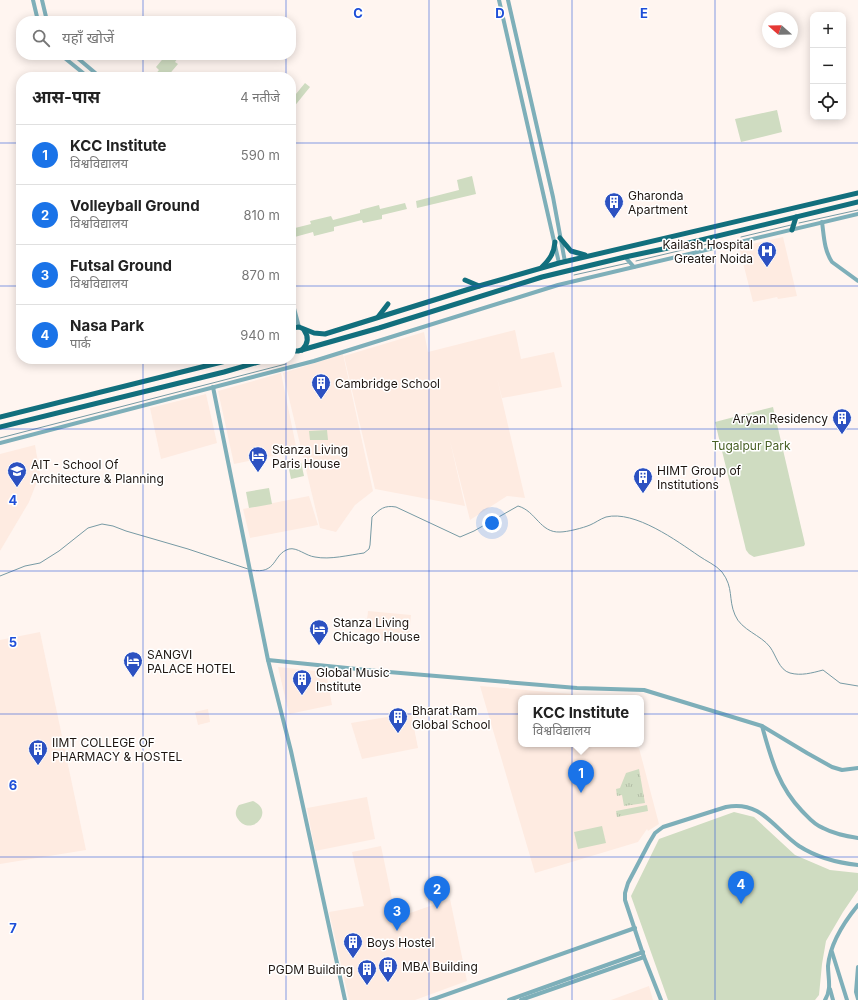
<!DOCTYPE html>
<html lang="hi">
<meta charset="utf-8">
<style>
body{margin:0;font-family:Inter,"Noto Sans Devanagari",sans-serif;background:#f2f2f2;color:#222}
.controls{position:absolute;right:12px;top:12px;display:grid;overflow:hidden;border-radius:8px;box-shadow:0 2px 10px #0003}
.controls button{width:36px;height:36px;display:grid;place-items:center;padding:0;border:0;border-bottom:1px solid #e0e0e0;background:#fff;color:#222;font:20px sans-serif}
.compass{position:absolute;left:762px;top:12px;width:36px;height:36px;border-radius:50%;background:#fff;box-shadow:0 2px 10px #0003;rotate:290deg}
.you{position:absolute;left:492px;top:523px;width:14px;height:14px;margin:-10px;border:3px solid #fff;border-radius:50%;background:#1a73e8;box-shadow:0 0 0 6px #1a73e833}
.badge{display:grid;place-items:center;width:26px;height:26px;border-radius:50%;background:#1a73e8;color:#fff;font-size:13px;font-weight:700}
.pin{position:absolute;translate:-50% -33px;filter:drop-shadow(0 1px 2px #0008)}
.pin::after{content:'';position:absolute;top:21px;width:14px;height:12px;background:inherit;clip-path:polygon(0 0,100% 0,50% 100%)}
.popup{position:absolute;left:518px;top:695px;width:126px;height:52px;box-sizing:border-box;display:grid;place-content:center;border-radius:8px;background:#fff;filter:drop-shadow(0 1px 3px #0005);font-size:13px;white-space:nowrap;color:#767676}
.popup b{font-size:15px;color:#222}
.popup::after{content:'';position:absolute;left:50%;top:100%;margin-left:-8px;border:8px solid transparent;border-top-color:#fff}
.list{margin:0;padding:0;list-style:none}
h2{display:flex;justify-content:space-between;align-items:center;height:52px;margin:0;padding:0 16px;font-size:17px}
h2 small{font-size:13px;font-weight:400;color:#767676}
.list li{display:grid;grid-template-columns:26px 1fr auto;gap:12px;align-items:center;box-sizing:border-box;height:60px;padding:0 16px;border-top:1px solid #e0e0e0}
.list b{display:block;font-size:15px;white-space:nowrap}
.list p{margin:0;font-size:13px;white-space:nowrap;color:#767676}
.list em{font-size:13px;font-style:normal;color:#767676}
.icon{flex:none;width:22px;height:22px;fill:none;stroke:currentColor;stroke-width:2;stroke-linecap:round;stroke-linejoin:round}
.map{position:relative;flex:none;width:858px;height:1000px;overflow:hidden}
.search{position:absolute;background:#fff;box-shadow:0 2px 10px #0003;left:16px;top:16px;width:280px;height:44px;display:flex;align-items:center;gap:10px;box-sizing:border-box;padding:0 14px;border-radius:16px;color:#767676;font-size:15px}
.panel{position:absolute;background:#fff;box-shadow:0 2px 10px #0003;left:16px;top:72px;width:280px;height:292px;border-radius:16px}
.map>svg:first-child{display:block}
</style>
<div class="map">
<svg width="858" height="1000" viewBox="0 0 858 1000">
<defs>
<pattern id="grass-tufts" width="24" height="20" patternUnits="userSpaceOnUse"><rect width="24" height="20" fill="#cfdcc1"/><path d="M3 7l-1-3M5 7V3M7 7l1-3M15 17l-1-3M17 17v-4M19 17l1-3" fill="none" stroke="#b1bca5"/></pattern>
</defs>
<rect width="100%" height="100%" fill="#fff5f0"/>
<g fill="#feebe1">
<path d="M783 237 797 296 778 299 777 297 753 302 739 247Z"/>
<path d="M515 330 521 359 554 352 562 387 502 398 497 378 525 498 507 496 470 520 450 441 465 506 375 489 344 356 424 332 428 352Z"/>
<path d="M343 354 373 491 355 505 336 532 320 528 283 373Z"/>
<path d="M281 373 297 451 234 464 218 391Z"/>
<path d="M206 394 217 443 161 459 150 408Z"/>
<path d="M35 445 40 474 29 502 0 551V454Z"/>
<path d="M309 496 318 525 250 538 243 509Z"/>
<path d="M368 611 411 615 408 643 365 638Z"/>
<path d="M40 632 86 850 0 864V640Z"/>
<path d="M278 667 326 672 332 705 289 714Z"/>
<path d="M480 686 572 694 573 698H521V744H624V747L639 748 659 824 648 831 647 829 638 842 535 873Z"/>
<path d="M208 709 210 722 198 725 195 712Z"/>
<path d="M411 713 418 748 362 759 351 723Z"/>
<path d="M367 797 375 839 315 851 307 808Z"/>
<path d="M381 846 396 918 450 899 467 981 415 1000H349L329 912 364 906 352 852Z"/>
<path d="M649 986 653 1000H611Z"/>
</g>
<g fill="url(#grass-tufts)">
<path d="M639 769 645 803 624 806 622 795 617 796 616 789 620 788 626 773Z"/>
<path d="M647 805 648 811 617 817 616 811Z"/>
</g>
<g fill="#cfdcc1">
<path d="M166 55 170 57 172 55H180L175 62 178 64 167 77 164 74 162 77H153L159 70 156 67Z"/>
<path d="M305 83 310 87 293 108 296 111 291 116V100Z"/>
<path d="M777 110 782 132 741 142 735 119Z"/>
<path d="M472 176 476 194 417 208 416 201 459 190 457 180Z"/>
<path d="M405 203 407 209 382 215V219L363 223 362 220 334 227V231L314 236 313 232 291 238V229L311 224 310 221 331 216 333 220 360 213V210L379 205 380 209Z"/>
<path d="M773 407 805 544 804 546 754 557 749 554 746 550 715 422Z"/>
<path d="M327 430 328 440H310L309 431Z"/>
<path d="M301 462 304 476 291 479 289 469 296 466 297 463Z"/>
<path d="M269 488 272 504 249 508 246 492Z"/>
<path d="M253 801C276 811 251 838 238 819 234 814 236 809 239 805 244 804 248 802 253 801Z"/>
<path d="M734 812 754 817 795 855 830 870 858 873V890L843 912 826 941 822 964 819 995 815 1000H668L631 896 659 839Z"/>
<path d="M602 826 606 843 578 849 574 832Z"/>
</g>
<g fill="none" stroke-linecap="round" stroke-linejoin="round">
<g stroke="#779aa4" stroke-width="1">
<path d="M799 223 858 210"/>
<path d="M741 237 791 225"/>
<path d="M636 261 712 243"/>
<path d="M574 275 628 263"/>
<path d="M0 438 286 364"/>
<path d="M251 570C278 575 272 554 289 549 297 547 306 556 315 557 330 560 349 555 364 553L369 549 370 545 372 517C380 509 384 505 396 507L460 537 474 531 518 506C536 511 540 533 560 532 567 532 583 528 590 525 595 523 600 519 606 517 635 510 677 541 699 556 706 561 716 565 722 572 734 588 728 599 735 615 741 630 761 635 770 647 776 655 779 670 790 673 801 676 812 673 823 670L840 683 858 686"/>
<path d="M0 576 25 566 40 563 59 551 88 528 102 524 113 526 126 531 188 549 248 569"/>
</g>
<g stroke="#7eafb9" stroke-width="4">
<path d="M33 0 38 21"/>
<path d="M42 0 47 21"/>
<path d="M499 0 559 263"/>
<path d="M508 0 553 197 565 262"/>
<path d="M61 55 88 77"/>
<path d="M74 55 100 77"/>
<path d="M822 222C824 236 824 250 832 262L858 281"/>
<path d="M625 257 634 267"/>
<path d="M291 275H292"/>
<path d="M291 297 299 327"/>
<path d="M213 387 268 660 291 751 345 1000"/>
<path d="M0 443 314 361 558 285 858 214"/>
<path d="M268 660 377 671 577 688 644 690 762 726 807 753 832 767 842 770 858 768"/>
<path d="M762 726C771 758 778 786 802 811 808 817 814 825 823 828 834 834 846 836 858 838"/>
<path d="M832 952 847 1000"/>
<path d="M858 967 856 992 858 999"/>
<path d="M830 989 833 1000"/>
<path d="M431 1000 635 928"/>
<path d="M509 1000 643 952"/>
<path d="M521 1000 644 957"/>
<path d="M661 1000 644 957 625 900V893L628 883 649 843 655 833 663 827 726 807C762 800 774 829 799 846 816 857 839 863 858 865"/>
<path d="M825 1000C832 989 828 978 828 966 830 944 844 922 858 905"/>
</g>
<g stroke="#126f7d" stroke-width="5">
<path d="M792 230 796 217"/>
<path d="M560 238 571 251 585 255"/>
<path d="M542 267C550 259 554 253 555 242"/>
<path d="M465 280 479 286"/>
<path d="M378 317 388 304"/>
<path d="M291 328 299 327 314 333 325 334 479 286 559 263 858 193"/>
<path d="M302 350C308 344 309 337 304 330"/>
<path d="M291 351H298L379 328 542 277 625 257 668 248 858 202"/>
<path d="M0 417 234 359"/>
<path d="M0 427 224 372 269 359"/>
</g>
</g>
<path fill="none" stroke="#1d4ed8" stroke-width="1" stroke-opacity="0.55" d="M143 0V21M286 0V21M429 0V1000M572 0V1000M715 0V1000M143 55V77M286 55V77M0 143H21M291 143H858M0 286H21M291 286H858M143 359V1000M286 359V1000M0 429H858M0 571H858M0 714H858M0 857H858"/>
<defs>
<g id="building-pin" transform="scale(1)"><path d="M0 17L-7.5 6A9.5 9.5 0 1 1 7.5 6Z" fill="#2c51c1" stroke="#fff"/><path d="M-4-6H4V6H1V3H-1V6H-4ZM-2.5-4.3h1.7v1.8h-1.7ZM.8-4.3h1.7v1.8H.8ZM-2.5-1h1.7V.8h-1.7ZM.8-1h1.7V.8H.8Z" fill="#fff"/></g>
<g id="hospital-pin" transform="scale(1)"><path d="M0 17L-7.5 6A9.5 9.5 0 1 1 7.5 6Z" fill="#2c51c1" stroke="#fff"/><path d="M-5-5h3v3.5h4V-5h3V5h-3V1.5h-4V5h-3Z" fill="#fff"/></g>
<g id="hotel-pin" transform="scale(1)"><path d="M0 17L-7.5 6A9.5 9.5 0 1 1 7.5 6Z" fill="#2c51c1" stroke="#fff"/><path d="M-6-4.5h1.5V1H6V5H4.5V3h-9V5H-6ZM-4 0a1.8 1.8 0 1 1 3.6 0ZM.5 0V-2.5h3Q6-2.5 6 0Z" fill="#fff"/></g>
<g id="university-pin" transform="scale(1)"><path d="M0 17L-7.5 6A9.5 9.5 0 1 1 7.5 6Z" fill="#2c51c1" stroke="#fff"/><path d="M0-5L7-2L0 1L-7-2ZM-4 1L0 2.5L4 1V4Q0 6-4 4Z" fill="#fff"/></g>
</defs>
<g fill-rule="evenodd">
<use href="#building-pin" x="614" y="202"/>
<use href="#hospital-pin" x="767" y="251"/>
<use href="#building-pin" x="321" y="383"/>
<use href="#building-pin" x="842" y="418"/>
<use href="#hotel-pin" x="258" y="456"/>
<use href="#university-pin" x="17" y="471"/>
<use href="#building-pin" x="643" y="477"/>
<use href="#hotel-pin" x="319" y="629"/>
<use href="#hotel-pin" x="133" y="661"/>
<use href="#building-pin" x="302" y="679"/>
<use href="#building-pin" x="398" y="717"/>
<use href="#building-pin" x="38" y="749"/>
<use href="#building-pin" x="353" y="942"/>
<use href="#building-pin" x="388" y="966"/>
<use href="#building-pin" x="367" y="969"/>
</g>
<g text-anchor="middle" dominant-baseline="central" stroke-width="3" stroke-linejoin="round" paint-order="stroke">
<g font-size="12" fill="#1d1510" stroke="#fff" text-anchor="start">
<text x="628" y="195">Gharonda<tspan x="628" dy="14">Apartment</tspan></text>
<text x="753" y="244" text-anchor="end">Kailash Hospital<tspan x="753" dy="14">Greater Noida</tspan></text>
<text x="335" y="383">Cambridge School</text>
<text x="828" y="418" text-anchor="end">Aryan Residency</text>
<text x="272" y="449">Stanza Living<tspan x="272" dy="14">Paris House</tspan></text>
<text x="31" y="464">AIT - School Of<tspan x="31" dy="14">Architecture &amp; Planning</tspan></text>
<text x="657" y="470">HIMT Group of<tspan x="657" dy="14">Institutions</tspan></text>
<text x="333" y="622">Stanza Living<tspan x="333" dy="14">Chicago House</tspan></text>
<text x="147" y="654">SANGVI<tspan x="147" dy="14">PALACE HOTEL</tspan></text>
<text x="316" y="672">Global Music<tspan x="316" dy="14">Institute</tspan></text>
<text x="412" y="710">Bharat Ram<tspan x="412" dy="14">Global School</tspan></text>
<text x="52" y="742">IIMT COLLEGE OF<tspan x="52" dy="14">PHARMACY &amp; HOSTEL</tspan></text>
<text x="367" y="942">Boys Hostel</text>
<text x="402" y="966">MBA Building</text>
<text x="353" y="969" text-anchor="end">PGDM Building</text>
</g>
<g font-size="12" fill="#486025" stroke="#fff">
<text x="751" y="445">Tugalpur Park</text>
</g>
</g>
<g font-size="13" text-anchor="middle" font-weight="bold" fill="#1d4ed8" stroke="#fff" stroke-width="3" stroke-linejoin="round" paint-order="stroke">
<text x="358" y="18">C</text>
<text x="500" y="18">D</text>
<text x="644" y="18">E</text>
<text x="13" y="505">4</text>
<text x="13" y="647">5</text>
<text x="13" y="790">6</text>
<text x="13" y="933">7</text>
</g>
</svg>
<div class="controls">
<button>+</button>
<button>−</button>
<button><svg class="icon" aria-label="locate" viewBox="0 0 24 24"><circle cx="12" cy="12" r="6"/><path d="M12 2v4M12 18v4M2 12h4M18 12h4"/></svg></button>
</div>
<svg class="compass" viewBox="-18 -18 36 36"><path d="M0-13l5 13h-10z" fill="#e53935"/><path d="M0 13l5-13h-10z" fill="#767676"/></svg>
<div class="you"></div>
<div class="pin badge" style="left:581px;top:793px">1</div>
<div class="popup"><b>KCC Institute</b>विश्वविद्यालय</div>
<div class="pin badge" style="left:437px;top:909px">2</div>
<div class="pin badge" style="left:397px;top:931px">3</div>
<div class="pin badge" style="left:741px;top:904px">4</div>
<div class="search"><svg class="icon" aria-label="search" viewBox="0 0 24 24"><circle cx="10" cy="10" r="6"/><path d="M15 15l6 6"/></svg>यहाँ खोजें</div>
<section class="panel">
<h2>आस-पास<small>4 नतीजे</small></h2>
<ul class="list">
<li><span class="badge">1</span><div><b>KCC Institute</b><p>विश्वविद्यालय</p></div><em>590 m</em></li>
<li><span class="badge">2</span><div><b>Volleyball Ground</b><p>विश्वविद्यालय</p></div><em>810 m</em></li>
<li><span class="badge">3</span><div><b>Futsal Ground</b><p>विश्वविद्यालय</p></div><em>870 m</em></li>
<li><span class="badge">4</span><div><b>Nasa Park</b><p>पार्क</p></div><em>940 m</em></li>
</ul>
</section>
</div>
